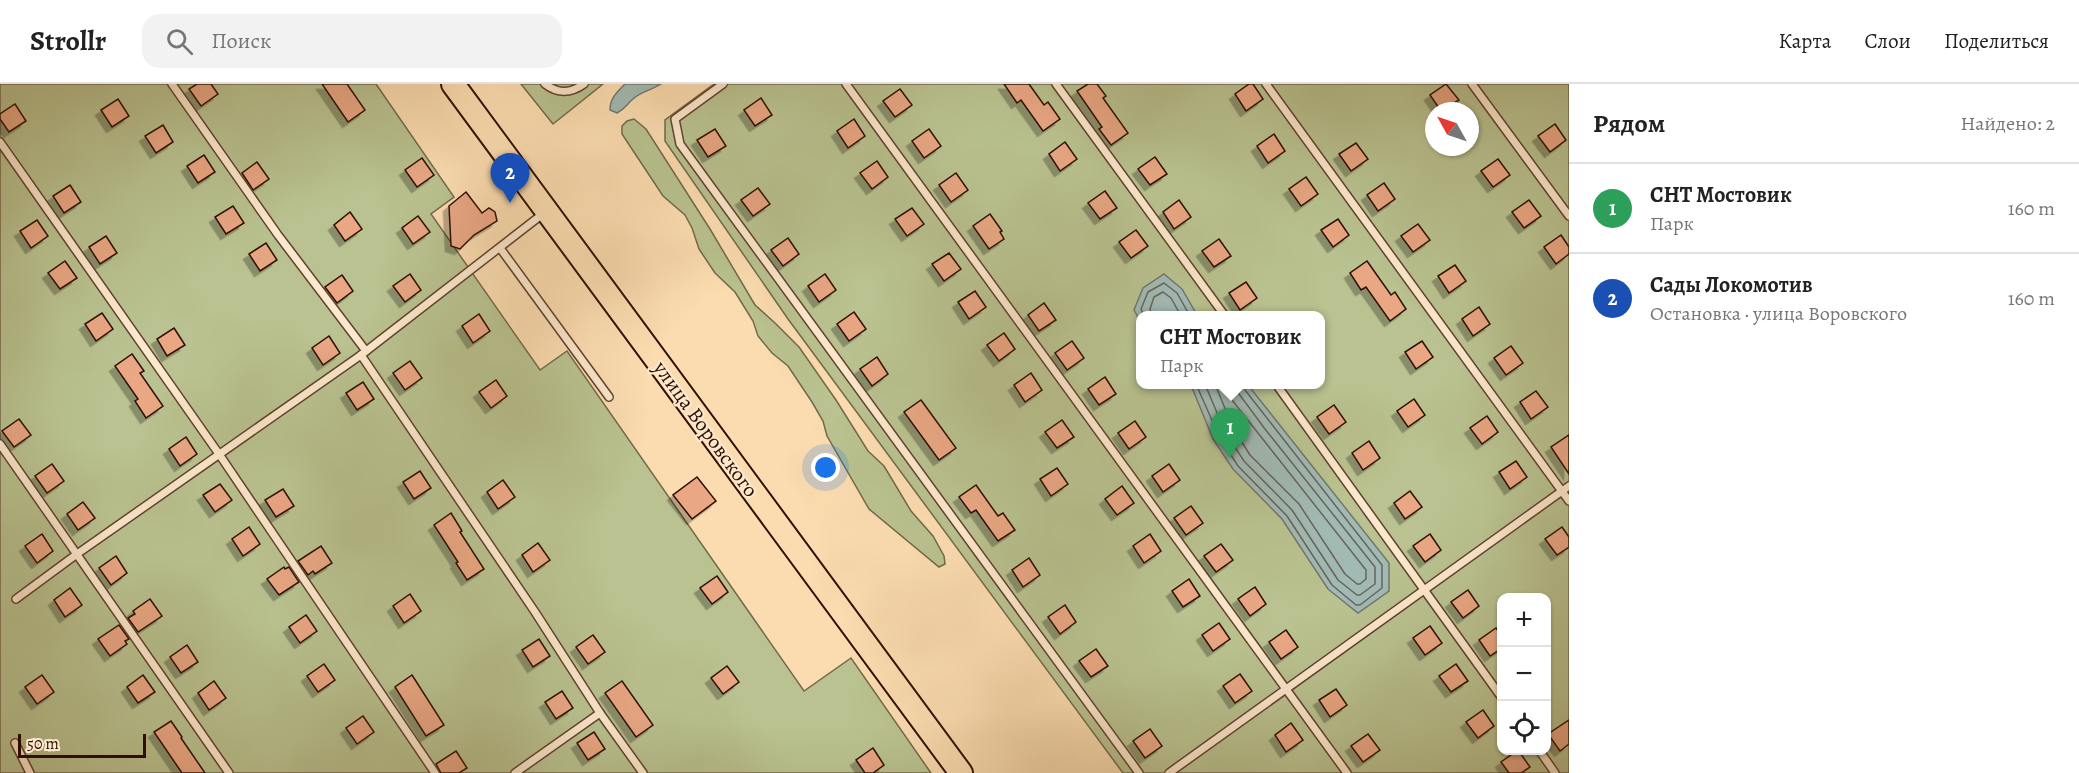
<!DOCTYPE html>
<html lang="ru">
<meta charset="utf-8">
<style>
body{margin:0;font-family:Alegreya,serif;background:#f2f2f2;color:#222}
.controls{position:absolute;right:18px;bottom:18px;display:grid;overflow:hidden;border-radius:12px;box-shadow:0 2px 4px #0004}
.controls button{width:54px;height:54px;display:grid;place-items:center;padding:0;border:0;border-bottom:2px solid #e0e0e0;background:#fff;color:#222;font:30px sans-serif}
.compass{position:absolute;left:1425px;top:18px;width:54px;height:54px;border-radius:50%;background:#fff;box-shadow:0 2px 4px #0004;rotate:310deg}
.scale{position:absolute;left:18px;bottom:15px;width:128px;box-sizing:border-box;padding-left:6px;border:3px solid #2e0f02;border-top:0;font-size:16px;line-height:21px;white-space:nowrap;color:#2e0f02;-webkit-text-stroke:4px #fce8cc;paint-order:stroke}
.you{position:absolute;left:826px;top:384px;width:21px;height:21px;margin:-15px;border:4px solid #fff;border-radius:50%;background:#1a73e8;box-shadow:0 0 0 9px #1a73e833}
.badge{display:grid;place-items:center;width:39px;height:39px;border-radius:50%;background:#8f2418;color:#fff;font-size:20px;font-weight:700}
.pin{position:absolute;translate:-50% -50px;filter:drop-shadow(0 2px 3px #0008)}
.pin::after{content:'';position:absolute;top:32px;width:21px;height:18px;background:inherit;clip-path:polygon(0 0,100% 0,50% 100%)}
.popup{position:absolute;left:1136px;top:227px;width:189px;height:78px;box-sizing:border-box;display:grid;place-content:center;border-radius:12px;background:#fff;filter:drop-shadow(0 2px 4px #0005);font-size:20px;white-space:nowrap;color:#767676}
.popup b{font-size:22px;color:#222}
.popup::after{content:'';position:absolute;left:50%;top:100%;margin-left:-12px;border:12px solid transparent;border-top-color:#fff}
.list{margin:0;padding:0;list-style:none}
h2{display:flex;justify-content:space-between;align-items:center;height:78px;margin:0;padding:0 24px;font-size:26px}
h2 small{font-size:20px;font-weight:400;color:#767676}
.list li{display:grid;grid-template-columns:39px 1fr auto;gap:18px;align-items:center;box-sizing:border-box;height:90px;padding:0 24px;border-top:2px solid #e0e0e0}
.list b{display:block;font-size:22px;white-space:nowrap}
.list p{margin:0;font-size:20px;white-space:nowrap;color:#767676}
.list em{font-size:20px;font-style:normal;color:#767676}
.icon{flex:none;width:33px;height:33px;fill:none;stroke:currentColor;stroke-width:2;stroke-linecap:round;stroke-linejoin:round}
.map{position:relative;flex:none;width:1569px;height:689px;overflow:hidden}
header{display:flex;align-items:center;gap:36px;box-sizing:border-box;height:84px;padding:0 30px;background:#fff;border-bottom:2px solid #e0e0e0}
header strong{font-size:28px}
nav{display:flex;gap:33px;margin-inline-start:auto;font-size:21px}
.search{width:420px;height:54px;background:#f2f2f2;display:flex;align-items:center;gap:15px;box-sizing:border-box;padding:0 21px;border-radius:18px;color:#767676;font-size:22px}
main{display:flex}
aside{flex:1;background:#fff}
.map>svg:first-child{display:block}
</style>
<header>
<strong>Strollr</strong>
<div class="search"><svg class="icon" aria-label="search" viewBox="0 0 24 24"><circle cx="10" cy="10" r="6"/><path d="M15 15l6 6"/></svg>Поиск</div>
<nav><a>Карта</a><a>Слои</a><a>Поделиться</a></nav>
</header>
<main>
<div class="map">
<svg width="1569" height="689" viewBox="0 0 1569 689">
<defs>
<filter id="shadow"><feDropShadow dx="-5.5" dy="5.5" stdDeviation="0" flood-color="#0004"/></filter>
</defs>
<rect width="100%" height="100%" fill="#fbdcb0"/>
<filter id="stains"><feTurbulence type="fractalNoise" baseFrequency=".00333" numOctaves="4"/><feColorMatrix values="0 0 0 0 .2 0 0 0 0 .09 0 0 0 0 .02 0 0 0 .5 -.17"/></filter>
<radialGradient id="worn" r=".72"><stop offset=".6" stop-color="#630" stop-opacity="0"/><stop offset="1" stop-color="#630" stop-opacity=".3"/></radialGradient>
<g fill="#b9c290" stroke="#746849" stroke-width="1.5" fill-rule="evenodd">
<path d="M0 0H376L454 113 431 130 540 286 567 267 804 607 851 574 931 689H0Z"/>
<path d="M521 0H603L553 40Z"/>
<path d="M714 0H1569V689H1123L788 235 665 57V36ZM1434 27H1470V63H1434ZM1140 232H1320V300H1140ZM1502 514H1546V666H1502Z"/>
<path d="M634 35 646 45 710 145 755 221 775 239 799 263 836 316 868 367 884 382 911 427 933 452 944 472 945 480 939 483 869 425 827 352 823 337 812 318 788 282 772 269 758 252 753 237 735 208 715 189 699 165 692 144 685 131 663 112 622 50V42L627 37Z"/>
</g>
<g fill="#a1bab4" stroke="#73766d" stroke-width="1.5">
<path d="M625 0H661C652 6 640 8 633 15 627 20 625 25 617 29L610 26C610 14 617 8 625 0Z"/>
<path d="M1164 190 1182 205 1197 231 1140 232V237L1134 226 1143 204Z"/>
<path d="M1189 301H1248L1389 479V507L1358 529 1328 505 1282 435 1233 385 1213 355 1193 306Z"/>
</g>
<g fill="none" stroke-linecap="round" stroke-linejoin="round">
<g stroke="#68645b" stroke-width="1.5">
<path d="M1144 232 1141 225 1148 208 1164 199 1177 209 1190 232"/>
<path d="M1152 232 1150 225 1154 213 1163 208 1171 214 1181 232"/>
<path d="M1196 300 1219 352 1238 382 1287 432 1332 501 1356 521H1360L1382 504V481L1245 306 1244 300"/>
<path d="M1205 300 1225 348 1244 377 1292 426 1338 496 1357 511H1360L1375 500V483L1265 345 1239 310 1236 300"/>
<path d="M1215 300 1233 344 1250 371 1299 420 1345 490 1357 500H1360L1366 495V486L1232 316 1227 300"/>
</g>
</g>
<g fill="#e9a784" stroke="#2e0f02" stroke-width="1.5" filter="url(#shadow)">
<path d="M197 0H211L218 10 201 22 189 5Z"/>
<path d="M322 0H347L365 26 348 38Z"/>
<path d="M1004 0H1029L1044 21 1048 18 1060 35 1043 47 1021 16 1017 19Z"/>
<path d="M1088 0H1097L1106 12 1103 14 1128 49 1111 61 1099 45 1102 43 1077 7Z"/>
<path d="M1249 0H1253L1263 15 1246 27 1235 10Z"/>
<path d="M1446 0 1459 16 1441 27 1430 11Z"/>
<path d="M900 5 912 21 895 33 883 17Z"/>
<path d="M761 14 772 31 755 42 744 26Z"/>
<path d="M118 15 129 32 112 43 101 26Z"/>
<path d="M15 20 26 37 9 48 0 35V30Z"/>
<path d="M854 35 865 52 848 64 837 47Z"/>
<path d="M1555 40 1566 56 1550 68 1538 52Z"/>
<path d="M163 41 173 58 156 69 145 52Z"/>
<path d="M715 45 726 62 708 73 697 56Z"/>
<path d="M929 45 941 62 924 74 912 57Z"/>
<path d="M1274 50 1285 67 1268 79 1257 62Z"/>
<path d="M1065 58 1077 75 1060 87 1049 70Z"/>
<path d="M1356 59 1368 75 1351 87 1339 70Z"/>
<path d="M204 71 215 88 198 99 187 82Z"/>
<path d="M1155 73 1167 90 1150 101 1138 85Z"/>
<path d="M422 74 434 91 417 103 405 86Z"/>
<path d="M1498 75 1510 91 1493 103 1481 87Z"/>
<path d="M877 77 888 93 872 105 860 89Z"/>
<path d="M257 78 269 95 253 106 242 89Z"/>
<path d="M956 89 968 106 951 118 939 101Z"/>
<path d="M1306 93 1318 110 1301 122 1289 105Z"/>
<path d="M1384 99 1395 115 1378 127 1367 111Z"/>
<path d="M70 101 81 118 64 129 53 112Z"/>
<path d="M758 104 770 120 753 132 741 116Z"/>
<path d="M1105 107 1117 124 1100 135 1088 119Z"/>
<path d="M466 108 482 129 489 124 495 128 497 137 474 151 460 165 451 162 449 122Z"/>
<path d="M1179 116 1191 133 1174 145 1163 128Z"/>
<path d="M1529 116 1541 132 1524 144 1512 128Z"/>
<path d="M233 122 244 139 226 150 215 133Z"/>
<path d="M912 124 924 140 907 152 895 135Z"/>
<path d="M350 128 362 145 345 157 334 141Z"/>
<path d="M990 130 1002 147 1000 148 1004 155 989 165 973 142Z"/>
<path d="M418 132 430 148 413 160 402 144Z"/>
<path d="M1338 135 1349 151 1333 163 1321 146Z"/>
<path d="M37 136 48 152 31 164 20 147Z"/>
<path d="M1418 140 1430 156 1413 168 1401 152Z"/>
<path d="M1136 146 1148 162 1131 174 1119 158Z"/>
<path d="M1561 151 1569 163V170L1556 180 1544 163Z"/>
<path d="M106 152 117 169 100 180 89 163Z"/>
<path d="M788 154 799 170 783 182 771 166Z"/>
<path d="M1219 155 1231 172 1214 183 1202 167Z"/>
<path d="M266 159 277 176 260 187 249 170Z"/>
<path d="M949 169 961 185 944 197 932 180Z"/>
<path d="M65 177 77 194 60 205 48 189Z"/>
<path d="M1367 177 1391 211 1395 208 1406 225 1390 237 1366 203 1361 206 1350 189Z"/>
<path d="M1455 181 1466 197 1449 209 1438 192Z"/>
<path d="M410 190 421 206 405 218 393 202Z"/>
<path d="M825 190 836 206 819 218 808 202Z"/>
<path d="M342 191 353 207 337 219 325 203Z"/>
<path d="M1246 198 1257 214 1240 226 1229 209Z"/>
<path d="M975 207 986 223 969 235 958 218Z"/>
<path d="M1044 219 1056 236 1039 247 1028 231Z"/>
<path d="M1479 223 1490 240 1473 252 1462 235Z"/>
<path d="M854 228 866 245 849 257 837 240Z"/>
<path d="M102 229 113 245 96 257 85 240Z"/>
<path d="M479 230 490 247 473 259 462 242Z"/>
<path d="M174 244 185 261 167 272 157 255Z"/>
<path d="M1004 249 1015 265 999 277 987 261Z"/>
<path d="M329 252 340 269 323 281 312 264Z"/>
<path d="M1072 257 1084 274 1067 286 1055 269Z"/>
<path d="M1422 257 1433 273 1416 285 1405 268Z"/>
<path d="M1511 262 1523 279 1506 291 1494 274Z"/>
<path d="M132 270 144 287 140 289 163 322 146 334 135 317 138 315 115 282Z"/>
<path d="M877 273 888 290 872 302 860 285Z"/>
<path d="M410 277 422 294 405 306 393 289Z"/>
<path d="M1031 289 1042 306 1025 318 1014 301Z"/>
<path d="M1105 293 1116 310 1099 321 1088 305Z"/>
<path d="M496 296 507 312 491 324 479 308Z"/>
<path d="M363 298 374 315 357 326 346 309Z"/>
<path d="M1536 307 1548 323 1531 335 1520 318Z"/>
<path d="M1414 315 1425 331 1408 343 1397 327Z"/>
<path d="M921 316 956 364 939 376 904 328Z"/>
<path d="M1334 321 1346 338 1329 350 1317 333Z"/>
<path d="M1487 332 1498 348 1482 360 1470 344Z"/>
<path d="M19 335 31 351 14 363 2 347Z"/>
<path d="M1062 336 1074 353 1057 364 1045 348Z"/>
<path d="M1135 337 1146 353 1129 365 1118 349Z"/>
<path d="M1569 351V390L1551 363Z"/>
<path d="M186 353 197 370 180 382 169 365Z"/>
<path d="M1369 357 1380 374 1363 386 1352 369Z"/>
<path d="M1516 377 1527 393 1510 405 1499 388Z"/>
<path d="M52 380 64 397 47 409 35 392Z"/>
<path d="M1169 380 1180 396 1163 408 1152 392Z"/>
<path d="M1057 384 1068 400 1051 412 1040 395Z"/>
<path d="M420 387 431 404 414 415 403 398Z"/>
<path d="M697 393 716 417 692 435 673 411Z"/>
<path d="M503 396 515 413 498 425 487 408Z"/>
<path d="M220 400 232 416 215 428 203 411Z"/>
<path d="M976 401 998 432 1003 429 1015 446 998 457 976 426 971 429 959 413Z"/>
<path d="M1122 402 1134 419 1117 431 1105 415Z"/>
<path d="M283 405 294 422 276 433 265 416Z"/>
<path d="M1410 407 1422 423 1405 435 1394 419Z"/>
<path d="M83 418 95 434 78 446 67 430Z"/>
<path d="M1191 422 1203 439 1186 451 1174 434Z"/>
<path d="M451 429 462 447 460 448 484 485 467 496 456 479 458 478 434 441Z"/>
<path d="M249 443 260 460 243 472 232 455Z"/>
<path d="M1562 443 1569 453V463L1557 471 1545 455Z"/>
<path d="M42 450 53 467 37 479 25 462Z"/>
<path d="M1150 450 1161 467 1144 479 1133 462Z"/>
<path d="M1430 450 1441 466 1425 478 1413 462Z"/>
<path d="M538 459 550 476 533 488 522 471Z"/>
<path d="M1221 460 1233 476 1216 488 1204 472Z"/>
<path d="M321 462 332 479 315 490 313 487 308 491 298 477Z"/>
<path d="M116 472 127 489 111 501 99 484Z"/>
<path d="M1029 474 1040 491 1023 503 1012 486Z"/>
<path d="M284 483 285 485 289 483 299 498 279 511 267 495Z"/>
<path d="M717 492 728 508 712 520 700 504Z"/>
<path d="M1189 495 1200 512 1183 523 1172 507Z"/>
<path d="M1255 503 1266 520 1250 532 1238 515Z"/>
<path d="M70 504 82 521 65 533 54 516Z"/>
<path d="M1468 506 1479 522 1463 534 1451 518Z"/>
<path d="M410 510 421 527 404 539 393 522Z"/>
<path d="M150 515 162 532 138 548 128 534 135 530 133 527Z"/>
<path d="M1065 521 1076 538 1060 550 1048 533Z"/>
<path d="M306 531 317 547 300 559 289 543Z"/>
<path d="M1219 539 1230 555 1213 567 1202 551Z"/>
<path d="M119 541 129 555 125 557 127 560 110 572 98 555Z"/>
<path d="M1430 542 1442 559 1425 571 1413 554Z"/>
<path d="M1496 544 1502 552V564L1490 572 1479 556Z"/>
<path d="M1286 546 1298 563 1281 575 1269 558Z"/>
<path d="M593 551 605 568 588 580 576 563Z"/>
<path d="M539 555 550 572 533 583 522 566Z"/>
<path d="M187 561 198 578 181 589 170 573Z"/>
<path d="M1096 565 1108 582 1091 593 1079 577Z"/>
<path d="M324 580 335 596 318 608 307 592Z"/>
<path d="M1456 580 1468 597 1451 608 1439 592Z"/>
<path d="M727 582 739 598 723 610 711 594Z"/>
<path d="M1240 590 1252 607 1235 619 1223 602Z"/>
<path d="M42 591 54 608 37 620 25 603Z"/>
<path d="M143 591 155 608 138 619 127 603Z"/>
<path d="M412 591 444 641 426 652 395 603Z"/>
<path d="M214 597 226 614 209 626 198 609Z"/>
<path d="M622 597 653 641 636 653 605 609Z"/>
<path d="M1336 605 1347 621 1330 633 1319 616Z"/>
<path d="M562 607 573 624 556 635 545 618Z"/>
<path d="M1483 626 1494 642 1478 654 1466 638Z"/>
<path d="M363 632 374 648 357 660 346 644Z"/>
<path d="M1569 636V660L1560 667 1548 650Z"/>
<path d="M171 637 182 653 181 654 205 689H182L154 648Z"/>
<path d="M1291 639 1303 656 1286 668 1275 651Z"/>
<path d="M1150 645 1162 662 1145 674 1133 657Z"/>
<path d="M594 648 605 665 588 676 577 659Z"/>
<path d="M1368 650 1380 666 1363 678 1351 662Z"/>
<path d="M873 664 884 681 873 689H865L856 676Z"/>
<path d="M1518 666 1530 683 1521 689H1509L1501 678Z"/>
<path d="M456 667 467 684 459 689H441L436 680Z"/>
</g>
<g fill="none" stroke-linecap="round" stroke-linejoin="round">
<g stroke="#61422e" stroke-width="10">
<g id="lane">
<path d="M172 0 278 151 366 267"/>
<path d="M545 0C558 10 570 10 584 0"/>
<path d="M723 0 675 35 680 60 1139 689"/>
<path d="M846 0 1347 689"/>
<path d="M1056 0 1225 232"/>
<path d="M1266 0 1569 417"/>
<path d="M1472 0 1569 132"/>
<path d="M0 58 219 370 435 689"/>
<path d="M500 164 609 313"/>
<path d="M361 271 535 528 600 629 643 689"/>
<path d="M1276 300 1502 614"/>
<path d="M0 360 229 689"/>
<path d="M16 515 77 470 361 271 544 129"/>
<path d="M15 659 30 689"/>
<path d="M1539 666 1555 689"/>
<path d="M515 689 600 629"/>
<path d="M1169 689 1569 402"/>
</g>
</g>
<g stroke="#2e0f02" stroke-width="26">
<path id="primary" d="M453 0 961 689"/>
</g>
<use href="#lane" stroke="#fce8cc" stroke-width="7"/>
<use href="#primary" stroke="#fbdcb0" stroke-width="22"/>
</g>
<g text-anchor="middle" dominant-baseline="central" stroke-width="4.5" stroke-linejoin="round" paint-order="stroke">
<g font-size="21" fill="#2e0f02" stroke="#fce8cc">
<text transform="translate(706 345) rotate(54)">улица Воровского</text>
</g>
</g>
<rect width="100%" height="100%" filter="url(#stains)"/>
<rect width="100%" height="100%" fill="url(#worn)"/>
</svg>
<div class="controls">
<button>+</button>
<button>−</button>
<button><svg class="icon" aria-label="locate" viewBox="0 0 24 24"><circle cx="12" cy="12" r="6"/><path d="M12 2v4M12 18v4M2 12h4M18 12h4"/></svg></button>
</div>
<svg class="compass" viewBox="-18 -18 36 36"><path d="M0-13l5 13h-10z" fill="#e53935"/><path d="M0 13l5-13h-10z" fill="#767676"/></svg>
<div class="scale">50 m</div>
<div class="you"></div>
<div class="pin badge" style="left:1230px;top:374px;background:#2e9e5b">1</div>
<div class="popup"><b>СНТ Мостовик</b>Парк</div>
<div class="pin badge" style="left:510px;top:119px;background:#1a4fb4">2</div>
</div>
<aside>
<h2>Рядом<small>Найдено: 2</small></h2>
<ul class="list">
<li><span class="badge" style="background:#2e9e5b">1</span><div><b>СНТ Мостовик</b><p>Парк</p></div><em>160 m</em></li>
<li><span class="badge" style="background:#1a4fb4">2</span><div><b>Сады Локомотив</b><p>Остановка · улица Воровского</p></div><em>160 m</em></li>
</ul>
</aside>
</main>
